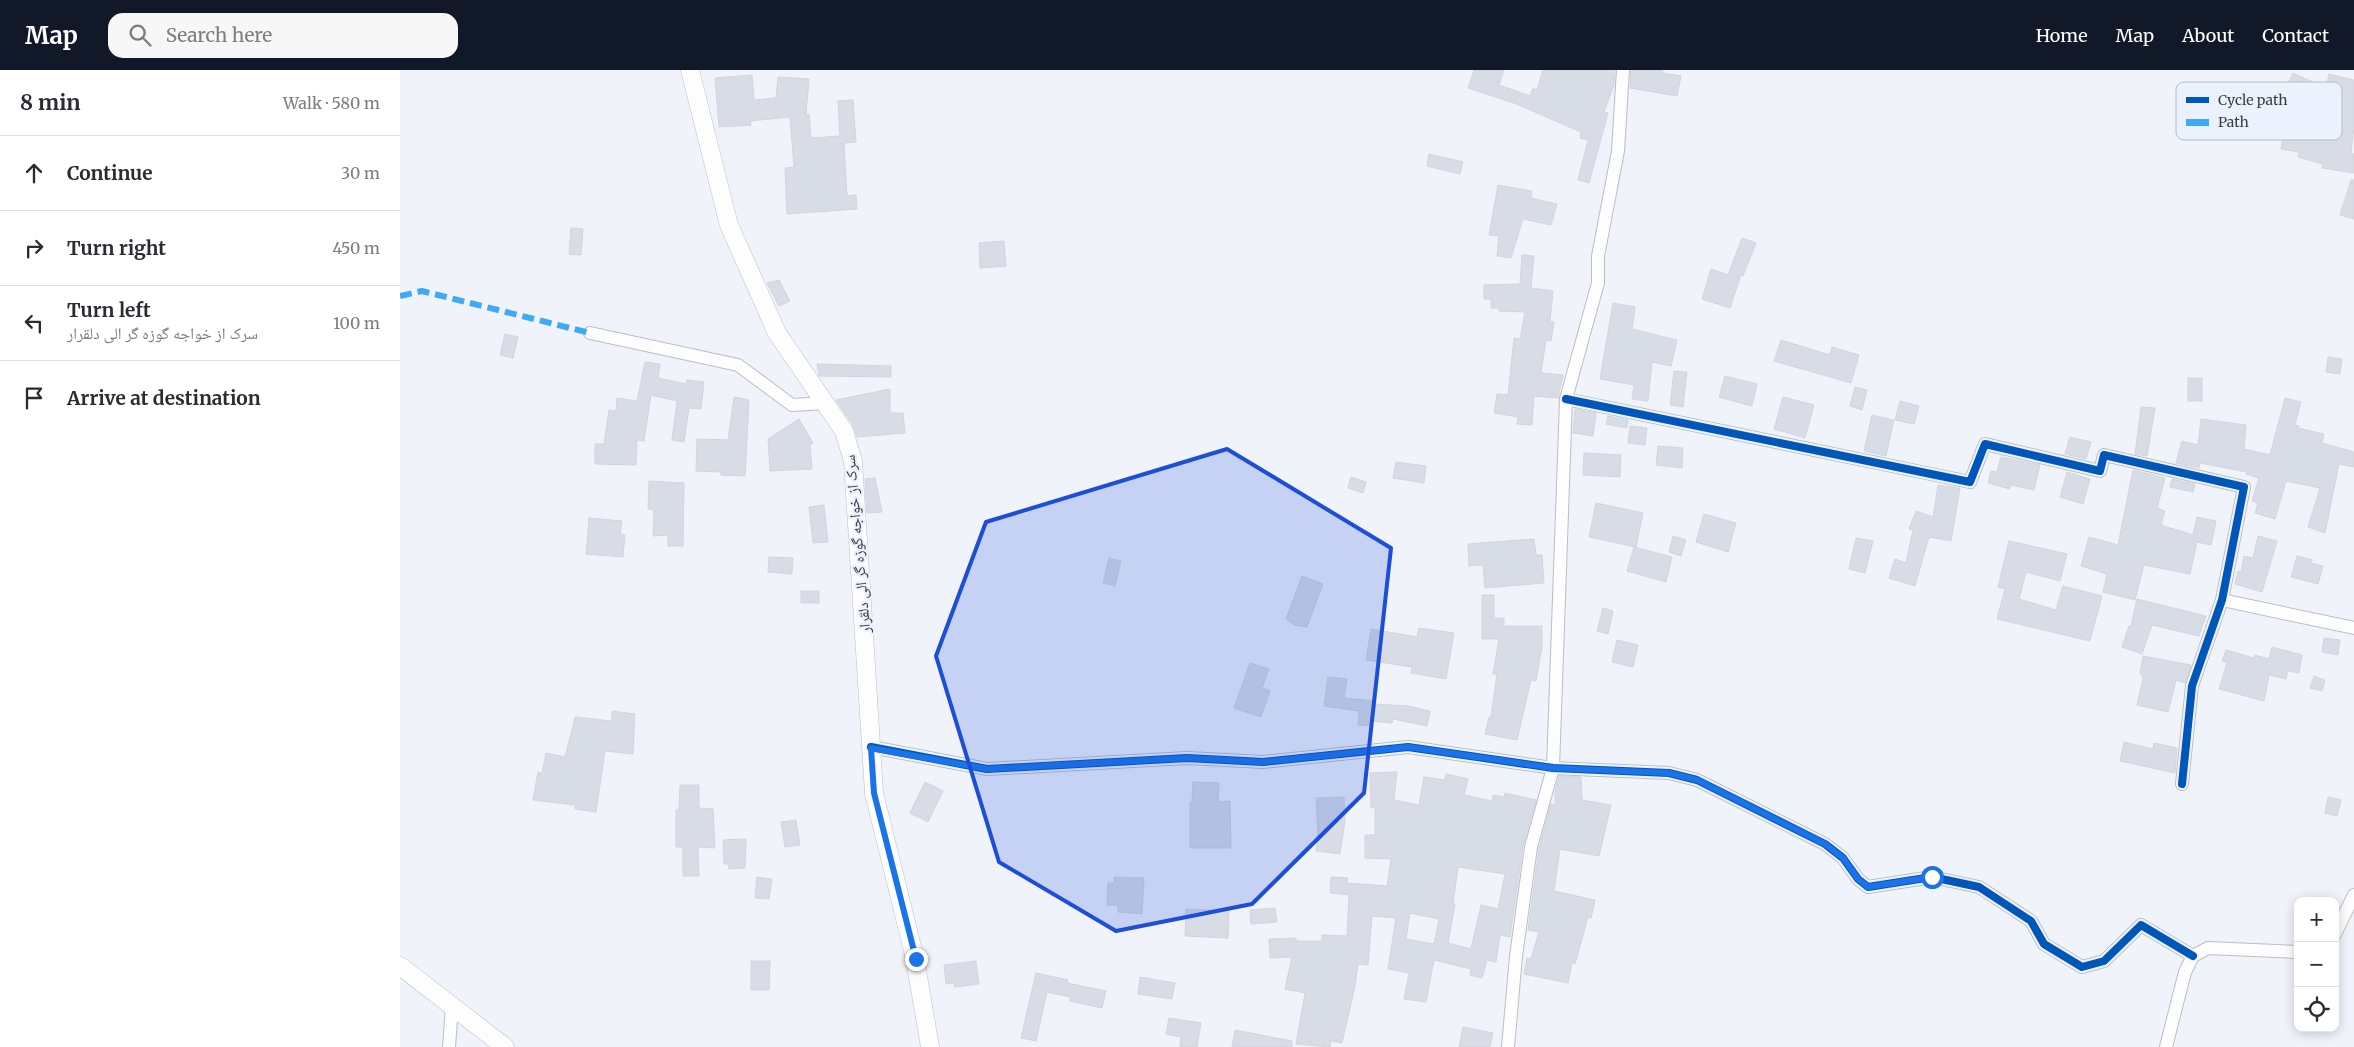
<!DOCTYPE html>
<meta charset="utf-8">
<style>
body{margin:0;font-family:Merriweather,"Noto Naskh Arabic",serif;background:#f7f7f7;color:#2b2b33}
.controls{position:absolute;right:15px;bottom:15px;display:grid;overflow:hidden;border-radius:10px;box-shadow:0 2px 12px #0003}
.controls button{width:45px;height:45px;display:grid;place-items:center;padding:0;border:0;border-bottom:1px solid #e1e1e2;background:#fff;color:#2b2b33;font:25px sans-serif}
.stop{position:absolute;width:15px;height:15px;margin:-11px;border:4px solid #1a73e8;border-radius:50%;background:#fff}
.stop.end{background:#1a73e8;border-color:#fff;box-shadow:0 1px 5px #0008}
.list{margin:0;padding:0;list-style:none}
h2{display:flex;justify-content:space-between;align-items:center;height:65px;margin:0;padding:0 20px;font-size:21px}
h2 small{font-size:16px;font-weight:400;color:#7c7c81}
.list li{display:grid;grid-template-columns:32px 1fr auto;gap:15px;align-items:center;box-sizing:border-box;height:75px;padding:0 20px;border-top:1px solid #e1e1e2}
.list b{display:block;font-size:19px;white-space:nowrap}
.list p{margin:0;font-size:16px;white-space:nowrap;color:#7c7c81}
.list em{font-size:16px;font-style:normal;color:#7c7c81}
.icon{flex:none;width:28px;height:28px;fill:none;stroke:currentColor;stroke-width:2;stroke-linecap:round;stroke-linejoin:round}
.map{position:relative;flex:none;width:1954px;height:977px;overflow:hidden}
header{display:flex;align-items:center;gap:30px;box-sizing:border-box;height:70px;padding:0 25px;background:#111827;color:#fff}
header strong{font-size:24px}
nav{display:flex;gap:28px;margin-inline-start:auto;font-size:18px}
.search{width:350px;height:45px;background:#f7f7f7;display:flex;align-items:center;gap:12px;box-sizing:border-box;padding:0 18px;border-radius:15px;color:#7c7c81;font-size:19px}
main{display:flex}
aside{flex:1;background:#fff}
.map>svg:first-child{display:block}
</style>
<header>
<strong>Map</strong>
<div class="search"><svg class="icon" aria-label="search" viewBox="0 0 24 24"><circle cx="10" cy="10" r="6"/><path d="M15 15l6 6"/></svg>Search here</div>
<nav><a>Home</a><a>Map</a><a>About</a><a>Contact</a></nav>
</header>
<main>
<aside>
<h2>8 min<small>Walk · 580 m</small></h2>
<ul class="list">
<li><svg class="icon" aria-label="ahead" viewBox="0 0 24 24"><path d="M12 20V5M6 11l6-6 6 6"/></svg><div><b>Continue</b></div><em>30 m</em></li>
<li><svg class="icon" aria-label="right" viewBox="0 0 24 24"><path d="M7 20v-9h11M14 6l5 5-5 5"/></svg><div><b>Turn right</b></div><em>450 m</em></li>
<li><svg class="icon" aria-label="left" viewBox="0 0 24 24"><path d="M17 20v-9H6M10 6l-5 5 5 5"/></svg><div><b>Turn left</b><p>سرک از خواجه گوزه گر الی دلقرار</p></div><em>100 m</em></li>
<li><svg class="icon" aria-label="arrive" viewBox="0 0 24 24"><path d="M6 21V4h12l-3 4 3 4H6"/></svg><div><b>Arrive at destination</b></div></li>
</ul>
</aside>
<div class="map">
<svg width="1954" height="977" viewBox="0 0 1954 977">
<rect width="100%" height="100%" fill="#f0f3fa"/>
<g fill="#d8dce6" stroke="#d3d5da" fill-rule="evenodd">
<path d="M1074 0H1104L1099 15 1130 26 1133 18 1137 20 1143 0H1215L1214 15 1204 42 1208 43 1189 113 1178 110 1188 70 1180 68 1181 62 1114 33 1068 18Z"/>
<path d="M1231 0H1263L1262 3 1281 6 1277 26 1230 18Z"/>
<path d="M1893 3 1926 18 1929 4 1954 10V57L1951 83 1954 84V103L1922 98 1923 94 1898 87 1899 82 1881 79 1884 61 1900 19 1888 14Z"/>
<path d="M352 5 354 30 376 28 378 7 409 9 406 45 409 44 411 68 440 66 438 31 453 30 456 72 444 73 447 126 456 125 457 139 387 144 385 98 394 97 390 47 350 51 351 55 319 57 315 8Z"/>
<path d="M1029 84 1063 92 1060 104 1027 96Z"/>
<path d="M1951 110H1954V149L1940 145Z"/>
<path d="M1098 115 1132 121 1131 128 1157 134 1151 155 1123 149 1111 188 1097 186 1099 166 1089 165Z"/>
<path d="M171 158 183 159 181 185 169 184Z"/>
<path d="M1342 168 1356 173 1343 206 1341 205 1330 238 1302 229 1311 199 1328 205Z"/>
<path d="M604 171 606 196 580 198 579 173Z"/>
<path d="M1122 185 1134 186 1131 218 1153 221 1150 252H1154L1151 271 1146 270 1141 303 1163 305 1158 328 1134 326 1132 355 1117 354 1118 347 1094 343 1097 324 1108 325 1114 268 1120 269 1125 242 1099 241V238H1091V229H1084V215L1120 214Z"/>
<path d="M379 210 390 231 379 236 367 213Z"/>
<path d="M1213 233 1235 237 1232 259 1277 270 1271 296 1252 292 1248 331 1232 329 1234 315 1200 309Z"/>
<path d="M105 264 118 267 113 288 100 285Z"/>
<path d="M1381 270 1430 285 1432 277 1459 285 1451 313 1374 291Z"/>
<path d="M1928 287 1942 289 1940 304 1926 302Z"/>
<path d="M245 292 260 294 258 308 286 314 287 310 304 312 301 339 289 338 284 372 272 370 277 331 251 325 244 371 237 370 236 395 195 394V374H204L209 340 216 341 217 328 237 331Z"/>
<path d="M417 294 491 296V307L419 306Z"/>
<path d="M1274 301 1287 302 1283 337 1270 335Z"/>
<path d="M1325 306 1357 314 1352 336 1319 327Z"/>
<rect x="1788" y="308" width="14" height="23"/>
<path d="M1455 317 1467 320 1462 340 1450 336Z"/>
<path d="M490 319V343H503L505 363 457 367 453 355 436 330Z"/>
<path d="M334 327 349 330 345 406 321 405V402L296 401 297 369 328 370Z"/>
<path d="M1383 327 1414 335 1405 368 1374 359Z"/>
<path d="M1885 328 1901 332 1895 355 1899 356 1898 358 1924 364 1922 373 1954 382V397L1939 394 1925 463 1908 457 1920 418 1886 411 1875 449 1855 443 1858 433 1852 431 1859 408 1846 404 1847 402 1800 393 1799 398 1776 393 1782 371 1798 375 1801 349 1846 355 1844 379 1870 385Z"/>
<path d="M1500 331 1519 336 1514 354 1495 350Z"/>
<path d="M1741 337 1755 338 1747 386 1735 384Z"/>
<path d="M1175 339 1196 343 1193 366 1173 363Z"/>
<path d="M1472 345 1494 350 1486 386 1464 381Z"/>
<path d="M1208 346 1228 350 1227 358 1206 354Z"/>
<path d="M399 349 413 373 410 375 412 399 370 401 368 369Z"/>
<path d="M1230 356 1247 358 1245 375 1228 373Z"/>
<path d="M1670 367 1691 372 1686 389 1665 384Z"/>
<path d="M1258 376 1283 378 1282 398 1256 395Z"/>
<path d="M1184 383 1221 385 1220 407 1183 405Z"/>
<path d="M1601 387 1640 395 1634 420 1611 415 1610 419 1588 413 1591 401 1597 402Z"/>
<path d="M996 392 1026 396 1024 413 993 408Z"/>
<path d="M1733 400 1765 408 1757 438 1765 441 1761 455 1793 465 1797 447 1816 451 1811 475 1797 472 1790 504 1744 495 1735 530 1703 522 1707 504 1681 496 1689 467 1718 475Z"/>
<path d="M1667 402 1690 409 1683 434 1660 427Z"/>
<path d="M951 407 966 412 963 423 948 418Z"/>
<path d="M475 408 482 442 467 443 465 409Z"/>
<path d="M1772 409 1795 414 1793 422 1770 417Z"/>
<path d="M249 411 284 413 283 476H268V465L253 466 254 440 248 439Z"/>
<path d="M1538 415 1560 418 1551 471 1529 467 1515 516 1489 508 1495 489 1506 493 1513 460 1509 459 1516 441 1533 447Z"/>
<path d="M1196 433 1243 443 1236 477 1189 467Z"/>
<path d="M424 435 428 472 413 473 409 437Z"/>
<path d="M1304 444 1336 453 1328 482 1296 472Z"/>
<path d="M189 448 222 451 220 464 225 465 223 487 186 484Z"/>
<path d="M1273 466 1286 470 1281 486 1269 482Z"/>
<path d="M1858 466 1877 471 1862 522 1835 514 1838 501 1841 502 1844 486 1853 488Z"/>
<path d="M1456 468 1473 471 1465 503 1449 499Z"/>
<path d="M1134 469 1136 485H1142L1144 513 1085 518 1083 495 1069 496 1068 474Z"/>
<path d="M1609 471 1667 484 1660 511 1626 502 1619 529 1656 540 1663 516 1702 526 1690 571 1597 549 1605 519 1598 517Z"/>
<path d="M1234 477 1272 487 1266 512 1227 501Z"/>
<path d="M1897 486 1912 490 1911 493 1923 496 1918 514 1891 507Z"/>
<path d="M369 487 393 488 392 504 368 502Z"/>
<path d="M709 488 721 491 715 516 703 513Z"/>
<path d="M902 506 923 514 907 557 894 555 886 549Z"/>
<rect x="401" y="521" width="18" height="12"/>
<path d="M1082 525H1094V548H1104V556H1142V576L1136 611 1131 610 1117 670 1085 664 1089 647H1091L1097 604H1093L1099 569H1082Z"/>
<path d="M1737 529 1806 546 1799 566 1752 555 1742 584 1722 577 1729 556H1731Z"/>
<path d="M1203 538 1213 541 1208 564 1197 561Z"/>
<path d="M1019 558 1054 563 1046 609 1011 603 1012 597 966 590 971 559 1017 567Z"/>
<path d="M1924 568 1940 570 1938 585 1922 582Z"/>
<path d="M1217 570 1238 575 1233 597 1212 592Z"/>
<path d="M1872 577 1902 585 1899 603 1888 601 1886 609 1869 605 1864 631 1819 619 1827 593 1822 591 1826 580 1854 588 1855 585 1869 589Z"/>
<path d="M1743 586 1791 595 1785 613 1776 610 1768 642 1737 635 1743 609 1742 605 1740 604Z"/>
<path d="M850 593 869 599 862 618 870 621 861 647 834 638Z"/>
<path d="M1914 606 1925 610 1922 621 1910 618Z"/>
<path d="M928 607 947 609 944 628 974 631V634L1008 636 1030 641 1027 656 993 649 992 653 972 651V656L958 655 959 641 924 636Z"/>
<path d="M212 641 235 644 233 684 205 681 196 742 175 739V735L133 730 138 702 142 703 146 683 165 687 175 647 212 651Z"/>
<path d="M1724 672 1753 679 1754 673 1777 678 1775 703 1720 691Z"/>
<path d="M997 702 994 730 1019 735 1024 707 1045 710 1046 704 1068 709 1064 725 1092 731 1093 725 1104 727 1105 723 1136 730 1123 776 1110 867 1100 865 1096 892 1087 890 1082 908 1070 905 1071 899 1034 890 1026 932 1004 929 1009 903 988 899 996 848 972 846 968 895 958 894 955 916 942 973 931 971 930 977 896 974 905 923 885 919 892 887 870 888 869 869 896 868V871H922V865L947 866 949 825 930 823 931 807 948 808 947 813 987 816 991 789 965 788V765H975V737L971 738 970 703ZM1058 797 1105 804 1098 839 1081 835 1071 879 1048 873 1055 834H1053ZM1010 843 1039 849 1034 874 1006 869Z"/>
<path d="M1159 706 1181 707 1182 730 1211 735 1199 786 1160 779 1154 821 1195 830 1191 848 1188 847 1175 894 1172 893 1168 913 1124 904 1127 888 1131 889 1139 862 1128 860 1139 779 1151 734 1155 735V722Z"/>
<path d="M525 712 543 721 528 752 510 743Z"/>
<path d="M793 712 819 713 818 732 830 731 831 778H790V732H792Z"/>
<path d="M280 715H299V738L313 739 315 778 298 777 299 806H283V777H276V740H279Z"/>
<path d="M944 727 945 751 940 784 916 781 918 764 916 728Z"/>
<path d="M1928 727 1941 730 1937 746 1925 743Z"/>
<path d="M396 750 400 775 385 777 381 752Z"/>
<path d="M346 769 345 798 329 799 328 794H324L323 770Z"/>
<path d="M357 807 372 809 369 829 355 828Z"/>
<path d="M714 807 744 808 742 844 718 842V835H707L708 813H714Z"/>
<path d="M875 838 877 852 851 854 850 840Z"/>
<path d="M786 839 829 841 828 868 785 866Z"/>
<path d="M351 891H370L369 920H351Z"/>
<path d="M576 891 579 914 555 917 554 913 546 914 544 895Z"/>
<path d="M636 903 668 910 667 913 706 921 702 938 670 931V927L647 922 636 971 621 968Z"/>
<path d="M740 907 775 913 772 929 738 924Z"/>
<path d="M769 948 801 953 797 977H780L781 967 766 964Z"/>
<path d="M1063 957 1093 963 1090 977H1059Z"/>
<path d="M835 960 892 971V977H832Z"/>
</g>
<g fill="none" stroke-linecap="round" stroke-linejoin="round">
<g stroke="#bbbec3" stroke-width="14">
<g id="street">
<path d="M190 263 338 295 392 335 425 333"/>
<path d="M1166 329 1570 412 1585 374 1700 401 1704 385 1844 417 1822 530 1792 616 1782 714"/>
<path d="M1822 530 1954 558"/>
<path d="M471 677 587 699 787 688 863 692 1008 677 1153 698 1269 703 1297 710 1425 774 1443 788 1458 809 1468 817 1532 807 1579 817 1631 851 1644 874 1682 897 1704 891 1741 855 1793 886"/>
<path d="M1935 864 1954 825"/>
<path d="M49 977 52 936"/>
<path d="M1108 977 1116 886 1131 777 1153 698 1166 329 1198 213V186L1218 81 1223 0"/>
<path d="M1766 977 1785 902 1793 886 1808 878 1898 882"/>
</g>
</g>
<g stroke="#bbbec3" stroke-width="19">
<g id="secondary">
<path d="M290 0 329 155 377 263 444 361 453 391 474 723 515 889 530 977"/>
<path d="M0 896 105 977"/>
</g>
</g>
<use href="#street" stroke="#fdfdfe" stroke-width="12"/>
<use href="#secondary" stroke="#fdfdfe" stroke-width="18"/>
<path stroke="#3fa9f5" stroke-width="6" stroke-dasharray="12 6" stroke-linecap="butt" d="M0 226 22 221 190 263"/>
<g stroke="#ecf1fe" stroke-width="11">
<g id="cycleway">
<path d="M1166 329 1570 412 1585 374 1700 401 1704 385 1844 417 1822 530 1792 616 1782 714"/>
<path d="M471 677 587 699 787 688 863 692 1008 677 1153 698 1269 703 1297 710 1425 774 1443 788 1458 809 1468 817 1532 807 1579 817 1631 851 1644 874 1682 897 1704 891 1741 855 1793 886"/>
</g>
</g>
<use href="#cycleway" stroke="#0057b8" stroke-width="8"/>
</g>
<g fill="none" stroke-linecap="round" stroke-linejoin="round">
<path stroke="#1a73e8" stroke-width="6" d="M516 889 474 723 471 678 587 699 787 688 863 692 1008 677 1153 698 1269 703 1297 710 1425 774 1443 788 1458 809 1468 817 1532 807"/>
</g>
<path fill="#1d4ed8" fill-opacity="0.2" stroke="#1d4ed8" stroke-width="4" stroke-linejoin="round" d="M827 379 991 478 964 723 852 834 716 861 599 792 536 586 586 452Z"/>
<g text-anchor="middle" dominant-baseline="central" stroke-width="4.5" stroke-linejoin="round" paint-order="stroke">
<g font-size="15" fill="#3a3c41" stroke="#ecf1fe">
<text transform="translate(457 474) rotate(-95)">سرک از خواجه گوزه گر الی دلقرار</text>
</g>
</g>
<rect x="1776" y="12" width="166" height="58" rx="8" fill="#ecf1fe" stroke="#b7bbc5" stroke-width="1"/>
<rect x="1786" y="27" width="23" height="6" fill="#0057b8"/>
<rect x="1786" y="49" width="23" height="7" fill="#3fa9f5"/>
<g font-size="14" fill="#3a3c41">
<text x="1818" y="35">Cycle path</text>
<text x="1818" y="57">Path</text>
</g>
</svg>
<div class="controls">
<button>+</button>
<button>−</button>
<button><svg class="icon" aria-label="locate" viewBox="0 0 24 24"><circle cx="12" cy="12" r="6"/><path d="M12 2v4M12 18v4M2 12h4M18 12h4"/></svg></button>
</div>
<div class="stop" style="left:1532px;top:807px"></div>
<div class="stop end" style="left:516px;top:889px"></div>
</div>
</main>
